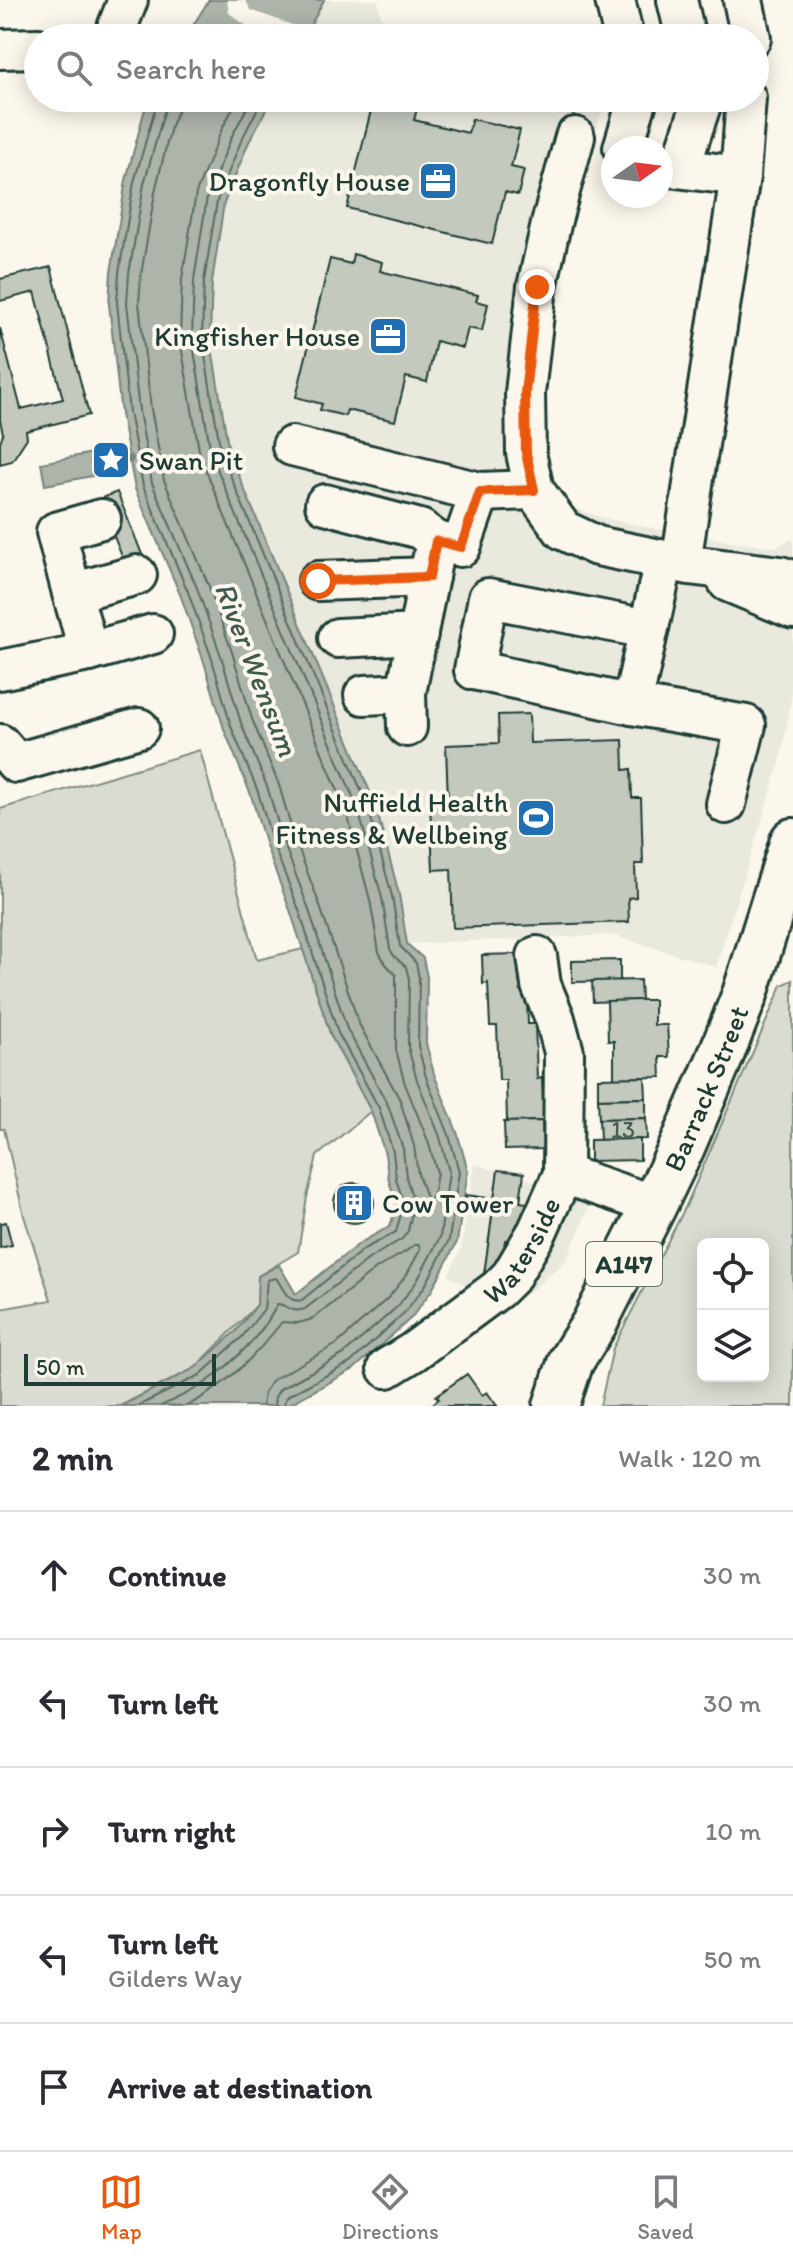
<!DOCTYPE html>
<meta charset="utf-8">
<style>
body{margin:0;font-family:Itim,sans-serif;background:#f7f7f7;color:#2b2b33}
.controls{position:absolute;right:24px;bottom:24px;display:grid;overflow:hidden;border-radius:12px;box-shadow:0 4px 20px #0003}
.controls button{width:72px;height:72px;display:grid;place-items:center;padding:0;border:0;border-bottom:2px solid #e1e1e2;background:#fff;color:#2b2b33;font:40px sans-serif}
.compass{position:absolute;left:601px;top:136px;width:72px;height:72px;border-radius:50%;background:#fff;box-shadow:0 4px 20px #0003;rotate:76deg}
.scale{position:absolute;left:24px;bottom:20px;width:192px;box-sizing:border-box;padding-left:8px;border:4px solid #1f3d34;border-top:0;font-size:22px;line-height:28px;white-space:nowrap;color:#1f3d34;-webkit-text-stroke:6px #fbf7ec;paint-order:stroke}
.stop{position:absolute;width:24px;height:24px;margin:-18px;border:6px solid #ea580c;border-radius:50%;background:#fff}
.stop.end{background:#ea580c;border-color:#fff;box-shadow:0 2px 8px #0008}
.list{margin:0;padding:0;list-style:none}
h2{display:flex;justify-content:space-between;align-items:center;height:104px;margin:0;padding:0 32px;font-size:34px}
h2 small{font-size:26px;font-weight:400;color:#7c7c81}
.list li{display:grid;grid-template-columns:52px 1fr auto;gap:24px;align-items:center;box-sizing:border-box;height:128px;padding:0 32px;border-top:2px solid #e1e1e2}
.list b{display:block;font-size:30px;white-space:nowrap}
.list p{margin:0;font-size:26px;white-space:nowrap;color:#7c7c81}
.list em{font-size:26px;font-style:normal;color:#7c7c81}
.icon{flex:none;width:44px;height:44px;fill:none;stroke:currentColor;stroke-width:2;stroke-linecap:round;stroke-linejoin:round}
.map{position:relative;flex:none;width:793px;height:1406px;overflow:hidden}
.search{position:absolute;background:#fff;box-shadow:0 4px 20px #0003;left:24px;right:24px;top:24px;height:88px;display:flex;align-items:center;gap:20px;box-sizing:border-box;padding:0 28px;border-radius:44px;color:#7c7c81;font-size:30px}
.sheet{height:744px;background:#fff}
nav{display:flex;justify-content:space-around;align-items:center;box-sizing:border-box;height:112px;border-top:2px solid #e1e1e2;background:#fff;font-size:22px;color:#7c7c81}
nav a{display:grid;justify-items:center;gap:4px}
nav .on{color:#ea580c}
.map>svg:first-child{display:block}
</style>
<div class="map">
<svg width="793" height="1406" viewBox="0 0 793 1406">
<rect width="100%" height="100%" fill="#fbf7ec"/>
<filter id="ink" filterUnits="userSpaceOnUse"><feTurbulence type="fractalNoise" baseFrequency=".0125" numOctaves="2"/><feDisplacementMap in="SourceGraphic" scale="16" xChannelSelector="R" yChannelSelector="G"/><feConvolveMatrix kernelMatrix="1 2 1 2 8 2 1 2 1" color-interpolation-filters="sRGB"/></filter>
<g filter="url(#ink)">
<g fill="#eae9de">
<path d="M324 0H378L380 15 395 38H304Z"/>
<path d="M272 98H605L568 232 546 358 543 444 553 490 574 508 604 518 662 530 679 524 699 527 711 538 775 547 793 539V688L781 759 716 967 613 935 407 944 399 894 375 804 229 452 210 336 212 282 224 203 248 144Z"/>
<path d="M475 1164 593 1198 566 1261 522 1298 467 1286 448 1276 461 1249Z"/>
</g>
<g fill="#dbdcd1" stroke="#7d8c82" stroke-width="2" fill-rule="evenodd">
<path d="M200 750 257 960 303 949 331 1036 371 1111 317 1156 307 1197 298 1252 258 1276 257 1305 195 1368 120 1406H0V1309L51 1300 24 1216 4 1129H0V809Z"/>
<path d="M793 980V1406H600L613 1348 686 1206 782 985ZM703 1244H763V1376H703Z"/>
</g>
<g fill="#adb4aa" stroke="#74847b" stroke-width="2">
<path d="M209 0H324L304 38H185Z"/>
<path d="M151 98H272L248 144 224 203 212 282 210 336 229 452 375 804 399 894 407 944 423 958 427 977 426 1043 434 1074 457 1132 468 1171 457 1242 432 1290 411 1318 354 1369 286 1406H121L195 1368 236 1331 257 1305 258 1276 279 1265 296 1294 360 1243 390 1226 397 1205 389 1181 385 1154 371 1111 331 1036 291 913 266 846 251 795 224 729 204 662 180 594 135 489 121 414 109 304 111 272 126 180 144 112Z"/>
<path d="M108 450 113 472 45 485 41 463Z"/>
</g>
<path fill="#fbf7ec" d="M227 0H245L251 10 311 32 308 38H270L256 33 229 13Z"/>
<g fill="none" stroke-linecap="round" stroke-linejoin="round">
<g stroke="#586d63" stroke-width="2">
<path d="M180 98 178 110 172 123 156 187 141 275 139 303 151 409 164 480 208 584 232 652 252 719 279 785 294 837 319 903 359 1024 400 1100 414 1146 418 1174 426 1198 430 1200 433 1197 437 1172 428 1141 405 1084 396 1050V975L385 963 379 952 370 900 347 813 200 456 180 339 182 279 196 193 221 131 238 98"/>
<path d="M252 98 232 136 207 197 194 280 192 338 211 454 358 809 382 898 390 949 394 956 406 967 409 979 408 1047 417 1080 440 1137 449 1172 440 1237 417 1281 398 1306 344 1354 280 1389 275 1397 274 1406"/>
<path d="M263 98 241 141 217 201 204 281 202 337 221 453 368 807 392 896 400 946 416 963 419 978 418 1046 426 1077 449 1135 459 1172 449 1240 425 1286 405 1312 350 1363 289 1395 285 1400 284 1406"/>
<path d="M138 1406 200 1375 242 1337 264 1309 267 1280 276 1278C283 1287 287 1304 302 1300L364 1249 396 1232 404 1203 396 1179 393 1152 379 1108 338 1033 299 910 273 844 258 792 231 726 212 659 188 592 143 486 129 412 117 303 119 273 134 182 158 98"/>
<path d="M161 1406C175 1399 192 1392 205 1383 230 1366 266 1331 277 1304 287 1304 290 1314 305 1309L370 1258 402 1239 408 1231 414 1203 406 1177 403 1149 388 1105 347 1029 308 907 283 841 268 789 241 723 221 656 197 588 152 483 139 411 127 303 129 274 144 184 168 98"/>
<path d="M187 1406C226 1386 255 1356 282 1322L298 1323 313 1319 377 1268 405 1252 414 1245H419L420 1250 407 1274 389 1297 337 1344 272 1380 264 1393 262 1406"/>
</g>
<path stroke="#74847b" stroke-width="8" d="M111 461 130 459"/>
</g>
<g fill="#c4c9be" stroke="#1f3d34" stroke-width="2">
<path d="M374 98 391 102 392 98H420L414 120 468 133 472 119 520 130 511 167 524 170 518 195 505 192 492 244 347 208Z"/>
<path d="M353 254 382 262 380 271 478 295 476 301 488 304 482 331 468 328 463 348 436 341 427 382 406 377 395 421 347 410 345 416 320 410 322 404 296 397 330 259 351 264Z"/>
<path d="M51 267 89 415 26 431 27 438 12 461 0 464V442L3 434 0 420V328L21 409 63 399 35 292 0 301V279Z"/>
<path d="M117 492 143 557 125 564 99 499Z"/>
<path d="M529 714 530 743 623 740 624 770 631 769 632 798H641L643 864H635L636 897 628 898 629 922 453 928 451 869 433 870 430 802H448L446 745 499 743 498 715Z"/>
<path d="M518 954 519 982 526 981 528 1024H535L537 1079 542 1078 544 1121 507 1122 506 1080H499L497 1026H490L488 983 483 984 482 955Z"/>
<path d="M620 960V981L572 982V961Z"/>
<path d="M640 980 641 1000 593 1002 592 981Z"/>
<path d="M641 1000H654V1025H667L669 1057H660L661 1077 614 1078V1041H608L607 1001Z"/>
<path d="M645 1077 646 1098 598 1099V1078Z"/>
<path d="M646 1098V1118L599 1119 598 1099Z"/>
<path d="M646 1118 647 1139 600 1140 599 1119Z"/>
<path d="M542 1121 543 1149 505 1150 504 1122Z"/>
<path d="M640 1139V1160L590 1161V1140Z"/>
<path d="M498 1170 524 1173 520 1202 533 1204 530 1226 517 1224 515 1241 505 1240 500 1277 484 1274 493 1210 464 1206 466 1195 494 1199Z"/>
<circle cx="354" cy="1203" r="20"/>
<path d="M6 1222 12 1245 0 1248V1223Z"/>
<path d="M467 1374 482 1395 487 1392 497 1406H430L439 1399 436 1396Z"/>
</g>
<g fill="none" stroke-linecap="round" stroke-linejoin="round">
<g stroke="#1f3d34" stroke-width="44">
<g id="minor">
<path d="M615 0 624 38"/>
<path d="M677 0 686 38"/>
<path d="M743 0 751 38"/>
<path d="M113 38 128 0"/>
<path d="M0 49 38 48"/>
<path d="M575 137 552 220 537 287 525 393 526 453 534 490 563 530 597 546 689 565 780 576 793 580"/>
<path d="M623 148 638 98"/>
<path d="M661 166 740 176"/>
<path d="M680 168 702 102 701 98"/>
<path d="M292 446 480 492 534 490"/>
<path d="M325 504 420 529 436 541"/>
<path d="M681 563 740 176 746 98"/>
<path d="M318 581 429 577"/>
<path d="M728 582 793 609"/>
<path d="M72 593 56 532 101 519"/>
<path d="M648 629 488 598 474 670 632 705 746 725 726 804"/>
<path d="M338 638 418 634"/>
<path d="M89 652 72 593 137 575"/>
<path d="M0 670 89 652 153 634"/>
<path d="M364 695 406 693"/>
<path d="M632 705 664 560"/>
<path d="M407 727 406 693 436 541 461 547 480 492"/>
<path d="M0 744 16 763 139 728"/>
<path d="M537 956 541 985 555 1019 564 1052 563 1174"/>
<path id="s1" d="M387 1368 413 1352 498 1289 511 1276 537 1232 563 1174 654 1205"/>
</g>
</g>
<g stroke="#1f3d34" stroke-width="50">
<g id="major">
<path id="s2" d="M556 1406 571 1361 594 1324 654 1205 682 1147 719 1060 745 994 793 841"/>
</g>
</g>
<use href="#minor" stroke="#fbf7ec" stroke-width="38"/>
<use href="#major" stroke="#fbf7ec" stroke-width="44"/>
</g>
</g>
<g fill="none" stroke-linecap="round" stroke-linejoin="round" filter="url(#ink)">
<path stroke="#ea580c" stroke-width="10" d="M318 581 429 577 436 541 461 547 480 492 534 490 526 453 525 393 537 287"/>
</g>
<defs>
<g id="office-square" transform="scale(2)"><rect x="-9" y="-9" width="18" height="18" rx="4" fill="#1f6fb2" stroke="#fbf7ec"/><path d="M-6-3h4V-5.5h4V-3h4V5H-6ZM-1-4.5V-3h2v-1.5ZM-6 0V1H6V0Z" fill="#fff"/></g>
<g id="sight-square" transform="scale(2)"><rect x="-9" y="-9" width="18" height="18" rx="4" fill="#1f6fb2" stroke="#fbf7ec"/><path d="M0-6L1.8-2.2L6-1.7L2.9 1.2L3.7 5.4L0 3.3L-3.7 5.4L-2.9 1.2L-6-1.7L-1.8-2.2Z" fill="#fff"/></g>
<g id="stadium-square" transform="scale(2)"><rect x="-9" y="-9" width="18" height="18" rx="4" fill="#1f6fb2" stroke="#fbf7ec"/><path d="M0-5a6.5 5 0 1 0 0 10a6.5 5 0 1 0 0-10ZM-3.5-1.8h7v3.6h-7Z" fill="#fff"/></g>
<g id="building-square" transform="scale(2)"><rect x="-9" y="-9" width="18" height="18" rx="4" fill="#1f6fb2" stroke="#fbf7ec"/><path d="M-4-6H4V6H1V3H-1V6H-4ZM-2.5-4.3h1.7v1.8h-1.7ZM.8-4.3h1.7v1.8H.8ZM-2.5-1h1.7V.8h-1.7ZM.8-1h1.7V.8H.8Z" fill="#fff"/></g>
</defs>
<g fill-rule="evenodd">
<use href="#office-square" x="438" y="181"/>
<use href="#office-square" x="388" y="336"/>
<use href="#sight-square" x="111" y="460"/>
<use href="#stadium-square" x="536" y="818"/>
<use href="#building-square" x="354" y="1203"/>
</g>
<g text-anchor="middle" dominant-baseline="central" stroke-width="8" stroke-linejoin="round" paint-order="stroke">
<g font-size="24" fill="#486056">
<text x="623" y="1129">13</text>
</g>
<rect fill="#fbf7ec" stroke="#61756b" stroke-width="2" x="586" y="1242" width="76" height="44" rx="6"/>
<g font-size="26" font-weight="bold" fill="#1f3d34">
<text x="624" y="1264">A147</text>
</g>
<g font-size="28" fill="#1f3d34" stroke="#fbf7ec" text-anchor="end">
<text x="410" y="181">Dragonfly House</text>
<text x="360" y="336">Kingfisher House</text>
<text x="139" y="460" text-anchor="start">Swan Pit</text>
<text x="508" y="802">Nuffield Health<tspan x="508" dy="32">Fitness &amp; Wellbeing</tspan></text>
<text x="382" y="1203" text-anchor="start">Cow Tower</text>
</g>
<g font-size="28" fill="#1f3d34" stroke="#fbf7ec">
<text stroke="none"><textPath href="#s2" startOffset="352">Barrack Street</textPath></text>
<text stroke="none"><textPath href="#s1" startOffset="182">Waterside</textPath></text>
</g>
<g font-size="30" font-style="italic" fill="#425b52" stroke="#fbf7ec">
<text transform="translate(257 669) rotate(69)">River Wensum</text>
</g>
</g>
</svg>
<div class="controls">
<button><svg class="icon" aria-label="locate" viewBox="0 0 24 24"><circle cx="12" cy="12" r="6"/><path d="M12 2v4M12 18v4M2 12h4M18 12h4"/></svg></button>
<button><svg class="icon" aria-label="layers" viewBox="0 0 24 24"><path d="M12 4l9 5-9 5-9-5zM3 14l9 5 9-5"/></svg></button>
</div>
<svg class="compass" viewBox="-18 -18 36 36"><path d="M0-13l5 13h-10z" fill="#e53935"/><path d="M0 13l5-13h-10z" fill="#7c7c81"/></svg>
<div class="scale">50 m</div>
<div class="stop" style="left:318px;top:581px"></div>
<div class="stop end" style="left:537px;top:287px"></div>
<div class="search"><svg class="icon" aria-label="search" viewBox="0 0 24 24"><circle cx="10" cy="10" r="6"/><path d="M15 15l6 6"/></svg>Search here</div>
</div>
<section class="sheet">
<h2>2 min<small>Walk · 120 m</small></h2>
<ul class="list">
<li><svg class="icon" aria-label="ahead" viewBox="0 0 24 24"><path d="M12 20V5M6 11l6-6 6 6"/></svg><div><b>Continue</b></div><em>30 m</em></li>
<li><svg class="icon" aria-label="left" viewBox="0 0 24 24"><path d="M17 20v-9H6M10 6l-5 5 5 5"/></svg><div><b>Turn left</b></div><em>30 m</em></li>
<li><svg class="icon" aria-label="right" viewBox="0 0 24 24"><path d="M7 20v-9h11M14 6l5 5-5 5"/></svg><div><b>Turn right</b></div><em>10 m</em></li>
<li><svg class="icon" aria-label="left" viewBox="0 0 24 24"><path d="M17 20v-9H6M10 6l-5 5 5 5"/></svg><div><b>Turn left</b><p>Gilders Way</p></div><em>50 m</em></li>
<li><svg class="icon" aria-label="arrive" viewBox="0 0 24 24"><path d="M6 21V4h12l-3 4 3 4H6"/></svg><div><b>Arrive at destination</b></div></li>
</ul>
</section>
<nav>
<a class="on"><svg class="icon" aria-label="map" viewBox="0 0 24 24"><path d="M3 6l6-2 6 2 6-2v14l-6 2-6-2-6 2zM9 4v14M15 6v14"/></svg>Map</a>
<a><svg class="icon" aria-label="directions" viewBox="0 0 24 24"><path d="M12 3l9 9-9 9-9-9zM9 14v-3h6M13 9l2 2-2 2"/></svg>Directions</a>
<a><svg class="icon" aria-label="saved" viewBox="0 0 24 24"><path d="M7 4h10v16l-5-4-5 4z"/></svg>Saved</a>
</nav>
